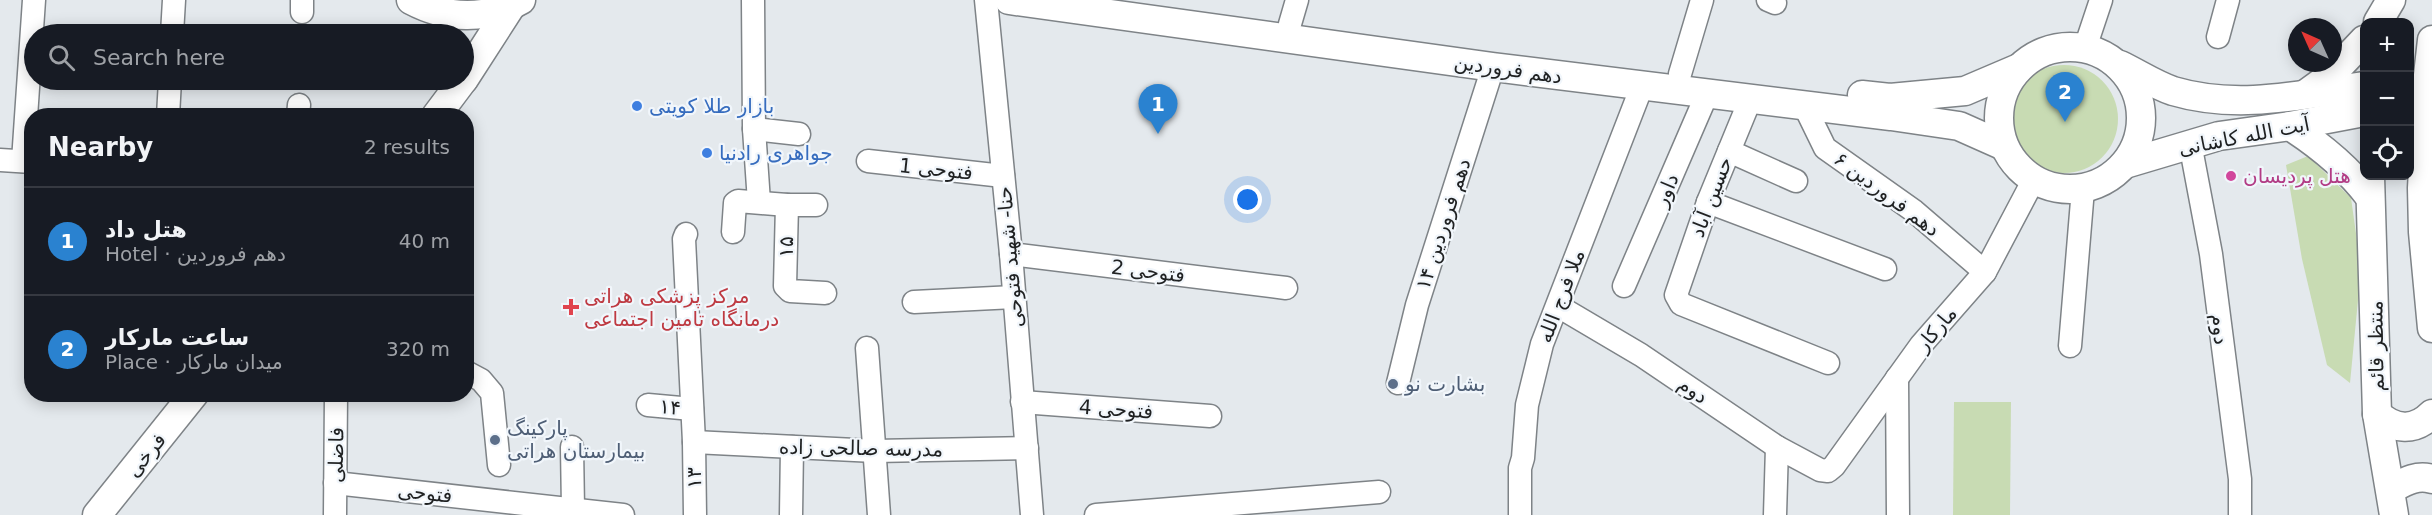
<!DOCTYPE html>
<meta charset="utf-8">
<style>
body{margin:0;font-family:"DejaVu Sans",Vazirmatn,sans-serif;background:#242831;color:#f1f3f6}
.controls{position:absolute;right:18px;top:18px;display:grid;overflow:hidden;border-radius:12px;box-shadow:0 3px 15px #0003}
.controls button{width:54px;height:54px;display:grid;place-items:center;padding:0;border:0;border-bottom:2px solid #363941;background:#171b24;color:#f1f3f6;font:30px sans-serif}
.compass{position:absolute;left:2288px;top:18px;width:54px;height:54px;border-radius:50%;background:#171b24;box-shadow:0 3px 15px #0003;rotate:315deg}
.you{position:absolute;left:1248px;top:200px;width:21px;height:21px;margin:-15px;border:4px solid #fff;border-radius:50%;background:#1a73e8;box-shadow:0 0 0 9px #1a73e833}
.badge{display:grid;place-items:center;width:39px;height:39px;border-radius:50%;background:#2a82d0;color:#fff;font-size:20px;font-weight:700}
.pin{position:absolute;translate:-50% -50px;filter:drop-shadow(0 2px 3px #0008)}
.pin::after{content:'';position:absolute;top:32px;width:21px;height:18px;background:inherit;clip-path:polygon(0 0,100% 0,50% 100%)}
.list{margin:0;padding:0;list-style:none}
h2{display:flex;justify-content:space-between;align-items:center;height:78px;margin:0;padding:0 24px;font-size:26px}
h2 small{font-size:20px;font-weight:400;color:#9ea1a6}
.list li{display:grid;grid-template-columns:39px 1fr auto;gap:18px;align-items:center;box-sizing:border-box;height:108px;padding:0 24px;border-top:2px solid #363941}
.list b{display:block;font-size:22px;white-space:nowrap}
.list p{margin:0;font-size:20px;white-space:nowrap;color:#9ea1a6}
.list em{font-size:20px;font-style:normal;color:#9ea1a6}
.icon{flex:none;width:33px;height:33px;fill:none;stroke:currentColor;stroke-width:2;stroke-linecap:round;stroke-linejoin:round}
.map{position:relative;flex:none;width:2432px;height:515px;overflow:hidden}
.search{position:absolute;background:#171b24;box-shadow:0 3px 15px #0003;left:24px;top:24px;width:450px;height:66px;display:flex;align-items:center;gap:15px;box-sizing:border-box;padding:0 21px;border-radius:33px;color:#9ea1a6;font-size:22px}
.panel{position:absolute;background:#171b24;box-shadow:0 3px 15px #0003;left:24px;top:108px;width:450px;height:294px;border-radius:24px}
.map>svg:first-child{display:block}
</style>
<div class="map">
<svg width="2432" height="515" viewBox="0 0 2432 515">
<rect width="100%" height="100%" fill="#e4e9ed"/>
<g fill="#c8dbb3">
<circle cx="2064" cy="119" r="54"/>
<path d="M2308 156 2351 198 2361 269 2350 383 2327 365 2302 259 2286 165Z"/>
<path d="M1954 402H2011L2010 515H1953Z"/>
</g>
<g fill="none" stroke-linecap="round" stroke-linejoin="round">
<g stroke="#7e8387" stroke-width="25">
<g id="minor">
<path d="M753 0 754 129 759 202"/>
<path d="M986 0 1011 254 1032 515"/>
<path d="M1768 0 1775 3"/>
<path d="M302 12V0"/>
<path d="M1290 24 1297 0"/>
<path d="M172 34 174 0"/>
<path d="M2218 37 2228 0"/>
<path d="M2085 48 2101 0"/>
<path d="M1680 74 1702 0"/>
<path d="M1750 100 1708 202 1676 295 1681 304 1828 363"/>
<path d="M1804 105 1825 148 1914 211 1985 272"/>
<path d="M168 116 170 80"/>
<path d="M298 116 299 105"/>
<path d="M754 129 799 134"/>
<path d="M2190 143 2211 254 2240 479V515"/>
<path d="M1729 151 1796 181"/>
<path d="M0 160 32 162"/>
<path d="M23 161 34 0"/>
<path d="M868 161 1003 176"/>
<path d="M1708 202 1885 269"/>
<path d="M787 205 785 286 790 291 825 293"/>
<path d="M733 232 735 203 738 201 787 205H816"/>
<path d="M686 234 684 239 694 442 695 515"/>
<path d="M1011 254 1286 288"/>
<path d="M1624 286 1707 94"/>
<path d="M914 302 1014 297"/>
<path d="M1558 306 1641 355 1777 447 1820 470 1828 471 1834 466 1921 345 1985 272 2033 181"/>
<path d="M2070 346 2083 189"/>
<path d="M867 348 879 515"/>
<path d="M466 372 481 380 492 393 499 465"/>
<path d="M1897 378 1898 515"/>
<path d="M1398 383 1417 305 1493 67"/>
<path d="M1022 402 1210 416"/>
<path d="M648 405 692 409"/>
<path d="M694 442 875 451 1027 448"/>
<path d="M572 447 573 509"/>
<path d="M335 483 623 515"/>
<path d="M335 515 336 394"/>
<path d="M791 515 792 447"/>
<path d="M1096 515 1379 492"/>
<path d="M1520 515V468L1523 458 1527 405 1542 344 1642 86"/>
<path d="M1775 515 1777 447"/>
</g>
</g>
<g stroke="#7e8387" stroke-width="31">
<g id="major">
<path d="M411 0C447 19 485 21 521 0"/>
<path d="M1009 0 1493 67 1891 116 1959 126 2004 146"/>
<path d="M2378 22 2391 0"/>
<path d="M2432 40 2428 75 2422 188 2423 232 2432 328"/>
<circle cx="2070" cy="118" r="71"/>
<path d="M2120 65C2137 73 2155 85 2173 91 2237 110 2300 95 2364 86"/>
<path d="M464 79 511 6"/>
<path d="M2307 93 2329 77 2364 40"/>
<path d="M1862 95 1890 98 1965 91 2019 68"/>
<path d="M436 116 463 80"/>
<path d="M2290 126C2321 146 2347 167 2369 196"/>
<path d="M2125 164 2219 136 2290 126 2364 112"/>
<path d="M2370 176 2377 414 2394 515"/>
<path d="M2377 414C2395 430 2414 432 2432 414"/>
<path d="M2391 489C2404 482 2417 474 2432 479"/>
<path d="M97 515 194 394"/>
</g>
</g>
<use href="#minor" stroke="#fff" stroke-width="22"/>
<use href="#major" stroke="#fff" stroke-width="28"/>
</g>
<g fill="#3f7fe0" stroke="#f1f6fb" stroke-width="2">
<circle cx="637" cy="106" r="6"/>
<circle cx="707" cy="153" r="6"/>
</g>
<circle fill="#d1479c" stroke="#f1f6fb" stroke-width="2" cx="2231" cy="176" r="6"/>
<path fill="#e0444e" stroke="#f1f6fb" stroke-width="2" d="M568 298h6v6h6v6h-6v6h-6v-6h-6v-6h6z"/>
<g fill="#5c6f8a" stroke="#f1f6fb" stroke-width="2">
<circle cx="1393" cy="384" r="6"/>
<circle cx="495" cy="440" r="6"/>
</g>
<g text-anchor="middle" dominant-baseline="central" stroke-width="4.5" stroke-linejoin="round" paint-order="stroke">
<g font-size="20" fill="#1f2122" stroke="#f1f6fb">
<text transform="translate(1508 69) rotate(8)">دهم فروردین</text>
<text transform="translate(2244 136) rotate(-11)">آیت الله کاشانی</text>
<text transform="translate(936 169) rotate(6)">فتوحی 1</text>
<text transform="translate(1666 190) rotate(-67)">داور</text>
<text transform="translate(1887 194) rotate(37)">دهم فروردین ۶</text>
<text transform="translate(1711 197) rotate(-69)">حسین آباد</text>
<text transform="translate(1443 224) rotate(-72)">دهم فروردین ۱۴</text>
<text transform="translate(786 247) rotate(-89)">۱۵</text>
<text transform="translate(1010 257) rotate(-95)">حنا- شهید فتوحی</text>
<text transform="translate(1148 271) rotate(7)">فتوحی 2</text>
<text transform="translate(1561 296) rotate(-69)">ملا فرج الله</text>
<text transform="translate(1936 329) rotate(-50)">مارکار</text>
<text transform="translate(2220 329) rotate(83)">دوم</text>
<text transform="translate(2376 346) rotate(-91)">منتظر قائم</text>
<text transform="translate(1693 390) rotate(34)">دوم</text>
<text transform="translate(670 407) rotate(5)">۱۴</text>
<text transform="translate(1116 409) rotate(4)">فتوحی 4</text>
<text transform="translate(861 448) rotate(1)">مدرسه صالحی زاده</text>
<text transform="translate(146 455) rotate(-51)">فرخی</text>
<text transform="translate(336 455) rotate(-89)">فاضلی</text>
<text transform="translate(694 478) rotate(-91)">۱۳</text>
<text transform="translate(425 493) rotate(6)">فتوحی</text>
</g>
<g font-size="20" fill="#366cbe" stroke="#f1f6fb" text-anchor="start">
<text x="649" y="106">بازار طلا کویتی</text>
<text x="719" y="153">جواهری رادنیا</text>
</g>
<g font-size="20" fill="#b23c85" stroke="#f1f6fb" text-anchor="start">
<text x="2243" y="176">هتل پردیسان</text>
</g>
<g font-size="20" fill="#be3a42" stroke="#f1f6fb" text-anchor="start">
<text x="584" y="296">مرکز پزشکی هراتی<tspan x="584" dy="23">درمانگاه تامین اجتماعی</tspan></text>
</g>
<g font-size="20" fill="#4e5e75" stroke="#f1f6fb" text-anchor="start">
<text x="1405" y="384">بشارت نو</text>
<text x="507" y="428">پارکینگ<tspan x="507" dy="23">بیمارستان هراتی</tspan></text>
</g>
</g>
</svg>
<div class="controls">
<button>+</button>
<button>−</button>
<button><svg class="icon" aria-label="locate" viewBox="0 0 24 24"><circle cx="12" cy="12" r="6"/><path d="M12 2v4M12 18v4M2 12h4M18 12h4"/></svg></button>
</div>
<svg class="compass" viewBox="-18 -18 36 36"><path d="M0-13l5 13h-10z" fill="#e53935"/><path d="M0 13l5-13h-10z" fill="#9ea1a6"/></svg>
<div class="you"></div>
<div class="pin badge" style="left:1158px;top:134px">1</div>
<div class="pin badge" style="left:2065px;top:122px">2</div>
<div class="search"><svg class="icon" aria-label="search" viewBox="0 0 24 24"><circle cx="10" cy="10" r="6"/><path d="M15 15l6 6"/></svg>Search here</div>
<section class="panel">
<h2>Nearby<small>2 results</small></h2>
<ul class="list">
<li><span class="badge">1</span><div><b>هتل داد</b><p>Hotel · دهم فروردین</p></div><em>40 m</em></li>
<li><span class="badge">2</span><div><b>ساعت مارکار</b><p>Place · میدان مارکار</p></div><em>320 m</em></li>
</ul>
</section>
</div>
